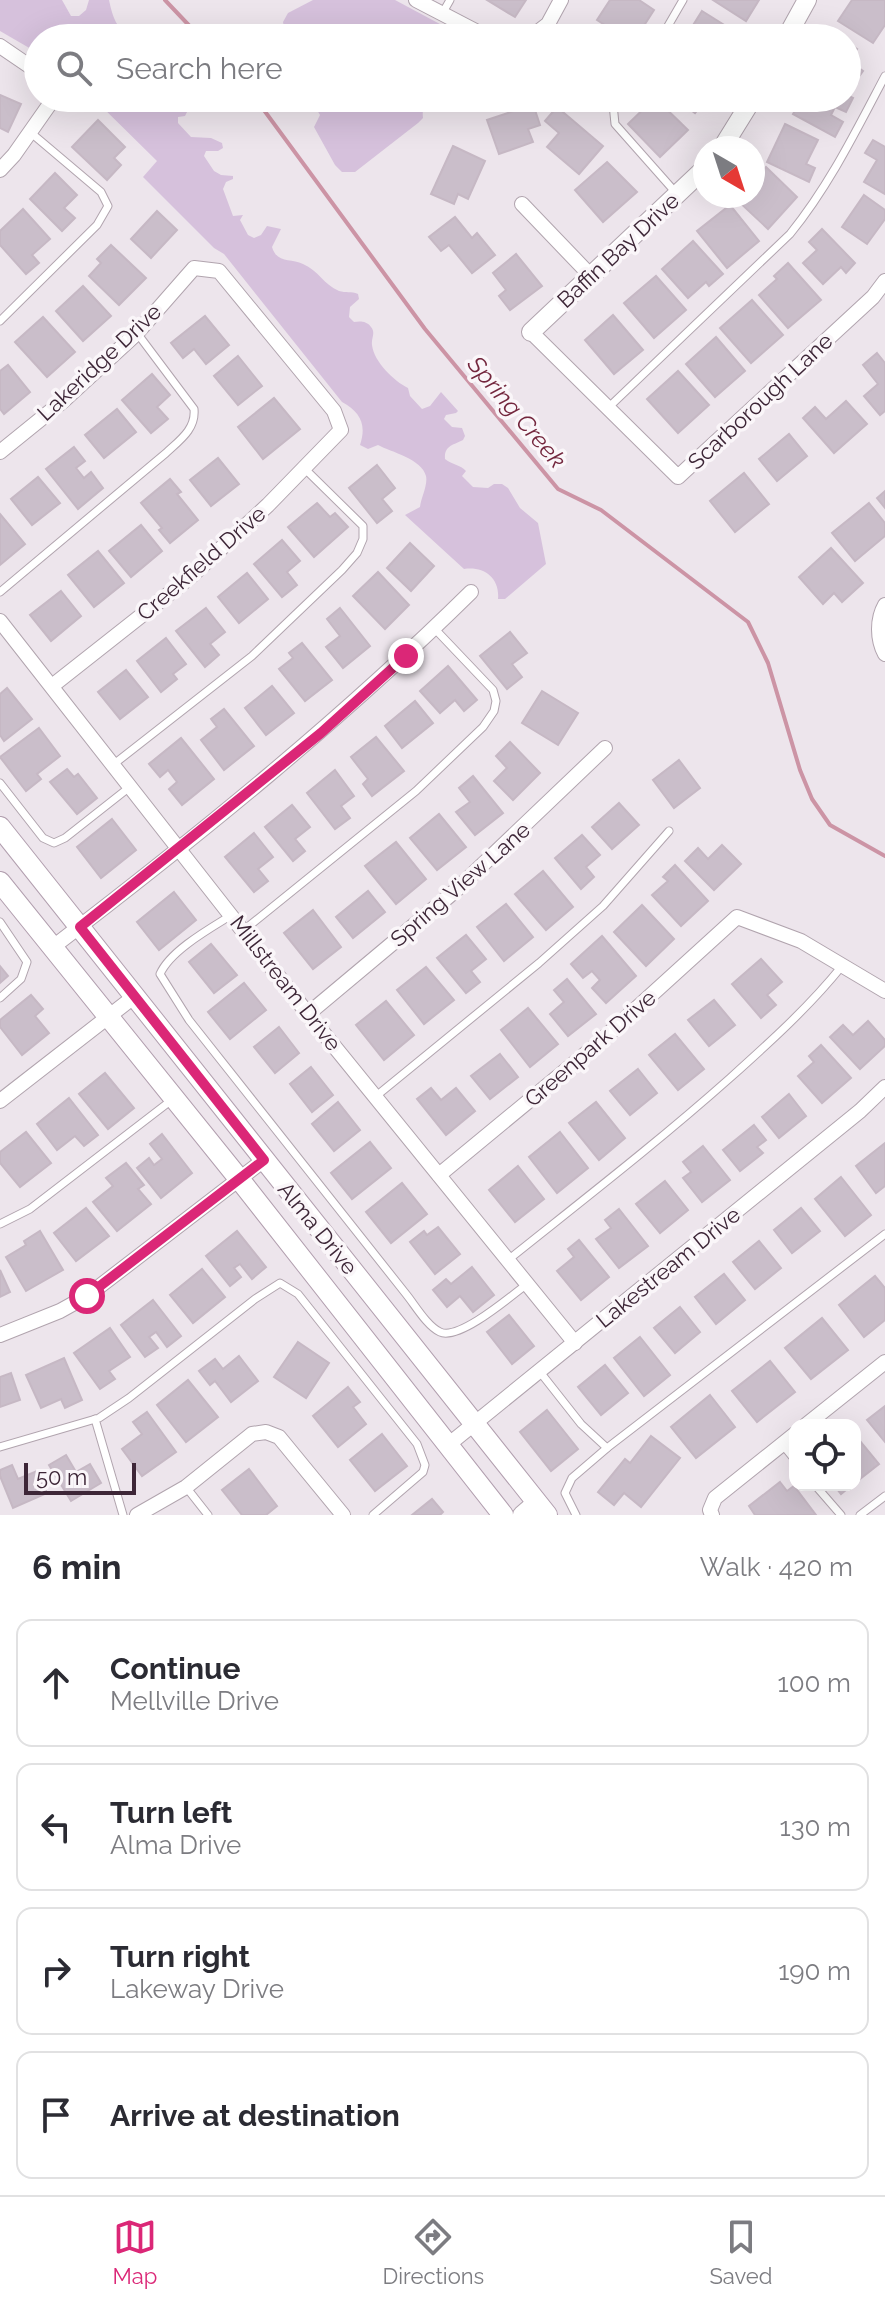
<!DOCTYPE html>
<meta charset="utf-8">
<style>
body{margin:0;font-family:Raleway,sans-serif;background:#f2f2f3;color:#2b2b33}
.controls{position:absolute;right:24px;bottom:24px;display:grid;overflow:hidden;border-radius:16px;box-shadow:0 8px 32px #0002}
.controls button{width:72px;height:72px;display:grid;place-items:center;padding:0;border:0;border-bottom:2px solid #e1e1e2;background:#fff;color:#2b2b33;font:40px sans-serif}
.compass{position:absolute;left:693px;top:136px;width:72px;height:72px;border-radius:50%;background:#fff;box-shadow:0 8px 32px #0002;rotate:141deg}
.scale{position:absolute;left:24px;bottom:20px;width:112px;box-sizing:border-box;padding-left:8px;border:4px solid #3d2637;border-top:0;font-size:22px;line-height:28px;white-space:nowrap;color:#3d2637;-webkit-text-stroke:6px #faf6f9;paint-order:stroke}
.stop{position:absolute;width:24px;height:24px;margin:-18px;border:6px solid #db2777;border-radius:50%;background:#fff}
.stop.end{background:#db2777;border-color:#fff;box-shadow:0 2px 8px #0008}
.list{margin:0;padding:0;list-style:none}
h2{display:flex;justify-content:space-between;align-items:center;height:104px;margin:0;padding:0 32px;font-size:34px}
h2 small{font-size:26px;font-weight:400;color:#7c7c81}
.list li{display:grid;grid-template-columns:52px 1fr auto;gap:24px;align-items:center;box-sizing:border-box;height:128px;margin:0 16px 16px;padding:0 16px;border:2px solid #e1e1e2;border-radius:16px}
.list b{display:block;font-size:30px;white-space:nowrap}
.list p{margin:0;font-size:26px;white-space:nowrap;color:#7c7c81}
.list em{font-size:26px;font-style:normal;color:#7c7c81}
.icon{flex:none;width:44px;height:44px;fill:none;stroke:currentColor;stroke-width:2;stroke-linecap:round;stroke-linejoin:round}
.map{position:relative;flex:none;width:885px;height:1515px;overflow:hidden}
.search{position:absolute;background:#fff;box-shadow:0 8px 32px #0002;left:24px;right:24px;top:24px;height:88px;display:flex;align-items:center;gap:20px;box-sizing:border-box;padding:0 28px;border-radius:44px;color:#7c7c81;font-size:30px}
.sheet{height:680px;background:#fff}
nav{display:flex;justify-content:space-around;align-items:center;box-sizing:border-box;height:112px;border-top:2px solid #e1e1e2;background:#fff;font-size:22px;color:#7c7c81}
nav a{display:grid;justify-items:center;gap:4px}
nav .on{color:#db2777}
.map>svg:first-child{display:block}
</style>
<div class="map">
<svg width="885" height="1515" viewBox="0 0 885 1515">
<rect width="100%" height="100%" fill="#ede5ec"/>
<g fill="#d6c1dc">
<path d="M0 0H62L71 16H79L86 10 89 0H109C111 9 115 28 125 31 130 33 135 31 139 32L143 38H38V53L0 31Z"/>
<path d="M313 0H395L466 38H286L283 22 288 13Z"/>
<path d="M93 98H180L188 110 185 116 178 117V123L191 137 211 138 222 143 223 148 218 151H206L204 156 214 171 221 175 233 176V179L226 182 223 189 233 216 243 215 240 220 248 235 254 238 261 235 267 226 281 229 272 247C277 264 291 258 303 264 318 270 324 285 339 291 346 293 351 291 358 294L359 299 350 307 349 317 354 322C360 321 367 321 371 327 376 333 371 338 372 345 374 362 394 381 408 388L410 396 422 409 430 406 441 392 458 411 456 413 446 415 444 419 452 427 462 428 465 436 463 440C454 445 444 445 445 459 451 464 461 465 466 471L462 476 473 487 488 488 494 484H502L508 488 520 508 538 523 546 564 505 599H498C500 578 484 566 464 569L405 515 420 507C421 498 428 485 426 476 422 459 391 452 378 445L368 449 360 445C367 424 360 412 342 402L224 254 214 248 143 177 157 161Z"/>
<path d="M310 98H432C424 103 422 108 423 118L418 123 355 172H342L335 165 314 127 320 115Z"/>
</g>
<g fill="none" stroke-linecap="round" stroke-linejoin="round">
<g stroke="#cc94a5" stroke-width="4">
<path d="M165 0 201 38"/>
<path d="M255 98 425 329 558 489 601 510 748 622 768 663 800 770 812 799 830 825 885 856"/>
</g>
</g>
<g fill="#cabeca" stroke="#c6b8c4" stroke-width="2">
<path d="M487 0H526L515 17Z"/>
<path d="M610 0H639L654 10 636 38H625L597 20Z"/>
<path d="M713 0H759L746 21Z"/>
<path d="M852 0H885V25L873 43 838 21Z"/>
<path d="M702 11 742 36 741 38H685Z"/>
<path d="M847 42 857 49 849 61 863 71 853 85 847 82Z"/>
<path d="M0 95 21 104 8 132 0 128Z"/>
<path d="M847 95 853 98 846 112 835 107 831 115 843 122 835 137 793 114 802 98H847Z"/>
<path d="M518 98H531L540 125 528 129 533 142 499 154 487 120 514 111 510 101Z"/>
<path d="M655 98 688 130 660 157 628 124Z"/>
<path d="M675 98H707L695 113Z"/>
<path d="M557 107 603 146 579 174 547 147 559 133 545 121Z"/>
<path d="M98 120 125 147 114 158 121 165 107 180 72 147Z"/>
<path d="M785 124 818 140 806 164 815 168 809 182 767 162Z"/>
<path d="M873 140 885 147V194L864 182 877 160 865 153Z"/>
<path d="M453 146 485 161 468 199 458 194 454 204 431 194Z"/>
<path d="M607 162 637 192 603 222 575 190Z"/>
<path d="M766 167 797 197 768 229 736 199 739 196H753V181Z"/>
<path d="M55 173 77 195 64 208 75 218 62 231 30 199Z"/>
<path d="M864 195 885 210V219L867 244 842 227Z"/>
<path d="M730 205 759 241 727 268 697 231Z"/>
<path d="M23 209 50 239 32 255 39 263 26 274 0 245V231Z"/>
<path d="M157 211 177 230 151 258 131 239Z"/>
<path d="M455 217 472 238 477 233 495 255 472 273 449 245 441 251 429 237Z"/>
<path d="M822 229 855 263 846 273 841 267 823 284 803 263 817 250 809 242Z"/>
<path d="M693 241 723 274 709 286 706 282 688 298 662 269Z"/>
<path d="M111 245 146 278 119 305 89 276 101 263 97 259Z"/>
<path d="M516 254 542 286 510 310 499 296 506 290 493 273Z"/>
<path d="M788 263 821 300 788 328 759 295 777 279 774 276Z"/>
<path d="M656 276 686 310 654 338 624 303Z"/>
<path d="M83 286 111 316 83 341 56 311Z"/>
<path d="M752 300 783 335 751 363 720 328Z"/>
<path d="M613 315 643 350 614 374 585 340Z"/>
<path d="M205 316 229 345 206 364 194 349 183 358 171 343Z"/>
<path d="M43 317 75 352 47 377 15 342Z"/>
<path d="M716 337 745 371 715 397 686 364Z"/>
<path d="M877 353 885 363V411L880 415 864 396 878 384 863 365Z"/>
<path d="M238 356 262 386 238 405 214 376Z"/>
<path d="M8 365 30 392 4 414 0 409V371Z"/>
<path d="M678 371 709 405 678 433 647 399Z"/>
<path d="M152 374 170 395 157 407 168 419 151 433 122 400Z"/>
<path d="M274 398 300 429 263 459 238 427Z"/>
<path d="M846 401 867 424 834 453 803 418 815 407 826 419Z"/>
<path d="M117 409 136 432 104 458 85 435Z"/>
<path d="M789 434 807 456 777 481 759 459Z"/>
<path d="M74 447 85 461 76 468 84 478 91 472 103 488 78 509 46 469Z"/>
<path d="M218 458 239 484 211 506 190 480Z"/>
<path d="M377 465 395 488 382 499 392 511 377 523 349 488Z"/>
<path d="M744 473 769 504 735 532 710 501Z"/>
<path d="M38 477 60 503 32 525 11 499Z"/>
<path d="M170 479 181 492 177 494 198 520 170 543 159 530 162 528 141 503Z"/>
<path d="M885 491V508L877 498Z"/>
<path d="M317 503 330 517 335 513 348 527 314 557 288 527Z"/>
<path d="M869 503 885 523V536L855 561 832 533Z"/>
<path d="M0 514 25 544 0 565Z"/>
<path d="M141 525 162 551 131 577 109 551Z"/>
<path d="M282 540 300 561 287 572 297 585 282 597 254 564Z"/>
<path d="M410 543 434 566 411 591 387 568Z"/>
<path d="M831 548 863 583 842 602 834 593 823 604 799 577Z"/>
<path d="M98 551 124 583 94 607 68 575Z"/>
<path d="M378 572 409 605 385 629 353 596Z"/>
<path d="M247 573 268 599 239 623 218 597Z"/>
<path d="M61 591 81 616 51 641 30 615Z"/>
<path d="M206 608 225 632 210 644 219 655 205 667 176 631Z"/>
<path d="M340 608 370 646 343 668 326 647 340 636 327 619Z"/>
<path d="M510 632 527 653 512 664 522 677 507 689 480 656Z"/>
<path d="M166 638 186 664 173 674 177 679 161 692 137 661Z"/>
<path d="M302 643 332 680 305 701 279 669 293 658 289 653Z"/>
<path d="M448 666 477 700 464 711 455 700 440 713 420 691Z"/>
<path d="M126 670 148 697 120 719 98 692Z"/>
<path d="M272 686 294 713 266 735 245 708Z"/>
<path d="M7 688 32 719 4 741 0 735V694Z"/>
<path d="M542 691 578 713 558 745 522 723Z"/>
<path d="M415 701 433 723 402 748 385 726Z"/>
<path d="M224 709 254 746 224 770 201 740 217 727 211 719Z"/>
<path d="M39 728 60 756 37 774 41 779 26 791 0 757Z"/>
<path d="M376 737 404 771 372 796 363 784 368 779 351 757Z"/>
<path d="M181 738 214 779 182 805 169 789 177 782 168 770 160 777 149 764Z"/>
<path d="M510 742 540 773 513 800 494 781 507 768 496 756Z"/>
<path d="M679 760 700 788 674 808 653 780Z"/>
<path d="M67 769 74 777 78 774 97 798 77 814 50 782Z"/>
<path d="M335 770 354 796 341 806 350 818 335 829 307 793Z"/>
<path d="M473 776 503 813 475 835 456 812 470 802 459 788Z"/>
<path d="M619 803 639 825 612 849 592 827Z"/>
<path d="M292 805 310 827 295 839 305 851 293 861 265 827Z"/>
<path d="M439 814 466 847 437 870 410 838Z"/>
<path d="M112 819 136 850 101 878 77 847Z"/>
<path d="M254 833 273 857 258 869 268 881 254 892 225 857Z"/>
<path d="M582 835 600 855 586 867 594 877 581 889 555 858Z"/>
<path d="M396 842 426 879 396 904 365 866Z"/>
<path d="M722 845 741 864 714 890 685 861 698 848 708 859Z"/>
<path d="M675 865 708 901 681 926 652 895 668 881 663 877Z"/>
<path d="M543 871 573 907 546 930 515 894Z"/>
<path d="M368 891 385 912 353 938 336 917Z"/>
<path d="M174 892 196 920 159 950 137 922Z"/>
<path d="M506 904 533 937 504 961 477 927Z"/>
<path d="M642 905 674 939 646 966 614 932Z"/>
<path d="M313 910 341 947 313 969 284 933Z"/>
<path d="M466 935 486 959 471 971 480 982 466 993 437 958Z"/>
<path d="M602 936 636 976 606 1003 592 988 600 980 592 971 583 978 571 964Z"/>
<path d="M211 944 237 975 214 993 189 962Z"/>
<path d="M761 959 782 982 767 995 776 1005 761 1018 732 984Z"/>
<path d="M0 966 8 976 0 983Z"/>
<path d="M426 967 454 1000 424 1024 397 990Z"/>
<path d="M567 979 596 1014 568 1036 550 1014 564 1002 554 990Z"/>
<path d="M244 983 266 1010 230 1039 208 1012Z"/>
<path d="M31 995 43 1009 35 1016 49 1033 22 1055 0 1027V1020Z"/>
<path d="M714 1000 735 1025 709 1046 688 1020Z"/>
<path d="M386 1001 414 1035 384 1060 356 1025Z"/>
<path d="M528 1008 558 1044 530 1067 501 1030Z"/>
<path d="M868 1021 885 1040V1046L860 1069 830 1037 843 1025 853 1035Z"/>
<path d="M279 1027 299 1053 275 1073 254 1047Z"/>
<path d="M675 1034 704 1069 678 1090 649 1055Z"/>
<path d="M821 1045 851 1078 822 1103 798 1076 814 1062 809 1056Z"/>
<path d="M500 1054 518 1077 490 1099 471 1076Z"/>
<path d="M311 1067 333 1095 312 1112 290 1084Z"/>
<path d="M638 1069 657 1093 630 1115 610 1091Z"/>
<path d="M105 1073 134 1108 108 1129 79 1094Z"/>
<path d="M431 1088 441 1100 456 1088 475 1111 446 1135 417 1099Z"/>
<path d="M789 1094 806 1116 779 1138 762 1117Z"/>
<path d="M69 1098 98 1135 84 1146 75 1136 57 1150 37 1124Z"/>
<path d="M338 1102 360 1130 334 1151 312 1124Z"/>
<path d="M596 1102 625 1138 599 1160 569 1123Z"/>
<path d="M754 1125 766 1140 757 1147 763 1153 740 1171 723 1150Z"/>
<path d="M26 1132 51 1163 20 1187 0 1163V1152Z"/>
<path d="M560 1132 588 1168 557 1193 529 1157Z"/>
<path d="M162 1134 192 1173 161 1198 137 1168 149 1158 154 1165 162 1159 150 1144Z"/>
<path d="M370 1142 391 1168 352 1199 331 1173Z"/>
<path d="M885 1143V1186L876 1193 856 1166Z"/>
<path d="M703 1146 730 1180 702 1202 683 1178 691 1172 683 1162Z"/>
<path d="M126 1163 144 1185 138 1189 151 1204 117 1231 93 1202 113 1186 106 1178Z"/>
<path d="M518 1166 544 1199 515 1222 489 1190Z"/>
<path d="M841 1177 871 1215 845 1236 815 1199Z"/>
<path d="M665 1181 688 1210 660 1233 636 1204Z"/>
<path d="M402 1183 427 1214 391 1243 366 1212Z"/>
<path d="M86 1208 109 1236 76 1261 54 1233Z"/>
<path d="M801 1208 820 1231 792 1253 774 1230Z"/>
<path d="M619 1209 648 1246 619 1268 596 1239 611 1228 605 1220Z"/>
<path d="M438 1227 460 1254 435 1274 410 1242 424 1231 427 1235Z"/>
<path d="M40 1231 63 1270 26 1291 6 1257 26 1245 24 1241Z"/>
<path d="M237 1231 266 1267 252 1279 240 1264 234 1268 241 1277 230 1286 206 1256Z"/>
<path d="M579 1240 609 1277 581 1300 557 1271 574 1257 568 1249Z"/>
<path d="M759 1241 781 1268 755 1289 733 1262Z"/>
<path d="M472 1267 494 1295 473 1312 460 1296 447 1307 433 1290 446 1279 451 1284Z"/>
<path d="M202 1269 225 1297 193 1323 170 1295Z"/>
<path d="M0 1270 10 1292 0 1297Z"/>
<path d="M724 1274 745 1300 716 1324 695 1297Z"/>
<path d="M875 1276 885 1288V1320L864 1337 839 1305Z"/>
<path d="M153 1300 181 1336 167 1347 156 1332 149 1337 158 1348 145 1357 121 1325Z"/>
<path d="M680 1307 700 1332 675 1353 654 1328Z"/>
<path d="M509 1315 534 1346 512 1364 487 1332Z"/>
<path d="M822 1318 848 1350 811 1379 785 1348Z"/>
<path d="M110 1328 130 1357 109 1371 115 1379 100 1389 74 1353Z"/>
<path d="M640 1337 670 1375 644 1396 614 1358Z"/>
<path d="M298 1342 329 1363 306 1398 274 1377Z"/>
<path d="M239 1356 258 1381 231 1402 215 1381 210 1385 199 1371 215 1359 223 1369Z"/>
<path d="M64 1358 82 1400 65 1408 61 1399 41 1408 26 1375Z"/>
<path d="M770 1361 795 1392 757 1422 732 1391Z"/>
<path d="M605 1365 628 1393 601 1415 578 1387Z"/>
<path d="M11 1373 20 1400 0 1407V1377Z"/>
<path d="M188 1380 218 1417 186 1442 157 1405Z"/>
<path d="M348 1387 360 1402 353 1407 366 1424 338 1447 313 1416Z"/>
<path d="M710 1395 735 1427 696 1458 671 1427Z"/>
<path d="M885 1406V1442L867 1420Z"/>
<path d="M547 1410 578 1449 551 1471 520 1432Z"/>
<path d="M147 1412 176 1452 142 1476 122 1449 142 1434 133 1422Z"/>
<path d="M382 1434 407 1466 375 1491 350 1460Z"/>
<path d="M855 1435 879 1464 855 1483Z"/>
<path d="M651 1436 680 1458 641 1507 624 1493 614 1505 598 1492 625 1459 630 1463Z"/>
<path d="M66 1455 76 1472 90 1464 101 1483 71 1501 49 1465Z"/>
<path d="M12 1465 18 1479 37 1471 47 1493 13 1508 0 1476V1470Z"/>
<path d="M249 1469 277 1506 266 1515H242L222 1490Z"/>
<path d="M780 1482 787 1491 794 1486 816 1515H755L749 1506Z"/>
<path d="M834 1485H852L841 1494Z"/>
<path d="M432 1499 443 1512 440 1515H412Z"/>
</g>
<g fill="none" stroke-linecap="round" stroke-linejoin="round">
<g stroke="#b1a4ae" stroke-width="9">
<g id="service">
<path d="M442 14 450 0"/>
<path d="M661 38 683 0"/>
<path d="M582 98 613 104 615 124 677 194"/>
<path d="M0 321 97 225 108 206 101 192 30 132"/>
<path d="M609 407 790 234C829 186 856 131 885 76"/>
<path d="M0 592 166 453C180 440 196 429 194 409L137 333"/>
<path d="M114 764 252 656 342 570 357 553 363 539V526L304 468"/>
<path d="M0 783 43 838 54 843 65 838 131 786"/>
<path d="M230 916C209 929 170 951 160 974L189 1020 406 1294C415 1305 427 1326 440 1332 459 1341 511 1296 527 1284"/>
<path d="M0 922 27 962 21 979 0 998"/>
<path d="M244 930 416 791 483 727 494 711 496 701 493 690 434 628"/>
<path d="M375 1097 539 963 603 906 669 831"/>
<path d="M0 1224 30 1209 173 1099"/>
<path d="M508 1260C583 1200 658 1142 730 1078 769 1043 809 1007 842 966"/>
<path d="M540 1372 581 1424 607 1448 885 1234"/>
<path d="M95 1419 123 1515"/>
<path d="M782 1444 795 1460"/>
<path d="M0 1447 99 1418 129 1398 255 1299 280 1283 298 1294 417 1444 425 1465 423 1472 373 1515"/>
<path d="M815 1485 841 1515"/>
<path d="M186 1487 208 1515"/>
<path d="M576 1515 565 1493 572 1478 607 1448"/>
<path d="M860 1515 885 1496"/>
</g>
</g>
<g stroke="#b1a4ae" stroke-width="16">
<g id="minor">
<path d="M416 0 489 38"/>
<path d="M530 38 548 24 561 0"/>
<path d="M0 46 38 72"/>
<path d="M0 170 14 155 54 98"/>
<path d="M522 204 591 276"/>
<path d="M531 332 678 477 873 297 885 281"/>
<path d="M0 452 63 401 137 333 194 268 219 271 334 411 341 430 268 505 189 578 52 686"/>
<path d="M885 605C877 619 877 639 885 654"/>
<path d="M0 621 308 1014 575 1343"/>
<path d="M53 947C198 836 340 721 471 592"/>
<path d="M308 1014 455 891 605 748"/>
<path d="M0 1101 135 996"/>
<path d="M439 1175 594 1047 737 917 801 941 885 991"/>
<path d="M0 1335 60 1311 87 1296 264 1160"/>
<path d="M806 1425 885 1362"/>
<path d="M448 1445 860 1111 885 1087"/>
<path d="M137 1515 186 1487 252 1434 266 1432 279 1437 343 1515"/>
<path d="M712 1515 710 1510 715 1498 795 1434"/>
</g>
</g>
<g stroke="#b1a4ae" stroke-width="20">
<g id="tertiary">
<path d="M786 38 807 0"/>
<path d="M722 148 753 98"/>
<path d="M531 332 705 168"/>
<path d="M522 1515 537 1502"/>
</g>
</g>
<g stroke="#b29faf" stroke-width="22">
<g id="secondary">
<path d="M0 827 547 1515"/>
<path d="M0 882 240 1180 503 1515"/>
</g>
</g>
<use href="#service" stroke="#fff" stroke-width="7"/>
<use href="#minor" stroke="#fff" stroke-width="14"/>
<use href="#tertiary" stroke="#fff" stroke-width="18"/>
<use href="#secondary" stroke="#fff" stroke-width="20"/>
</g>
<g fill="none" stroke-linecap="round" stroke-linejoin="round">
<path stroke="#db2777" stroke-width="10" d="M87 1296 264 1160 80 927 321 733 406 656"/>
</g>
<g text-anchor="middle" dominant-baseline="central" stroke-width="7" stroke-linejoin="round" paint-order="stroke">
<g font-size="22" fill="#3d2637" stroke="#faf6f9">
<text transform="translate(618 250) rotate(-43)">Baffin Bay Drive</text>
<text transform="translate(99 362) rotate(-43)">Lakeridge Drive</text>
<text transform="translate(760 401) rotate(-43)">Scarborough Lane</text>
<text transform="translate(201 563) rotate(-41)">Creekfield Drive</text>
<text transform="translate(460 884) rotate(-41)">Spring View Lane</text>
<text transform="translate(286 983) rotate(52)">Millstream Drive</text>
<text transform="translate(590 1048) rotate(-41)">Greenpark Drive</text>
<text transform="translate(318 1228) rotate(51)">Alma Drive</text>
<text transform="translate(668 1267) rotate(-39)">Lakestream Drive</text>
</g>
<g font-size="24" font-style="italic" fill="#73263d" stroke="#faf6f9">
<text transform="translate(517 412) rotate(50)">Spring Creek</text>
</g>
</g>
</svg>
<div class="controls">
<button><svg class="icon" aria-label="locate" viewBox="0 0 24 24"><circle cx="12" cy="12" r="6"/><path d="M12 2v4M12 18v4M2 12h4M18 12h4"/></svg></button>
</div>
<svg class="compass" viewBox="-18 -18 36 36"><path d="M0-13l5 13h-10z" fill="#e53935"/><path d="M0 13l5-13h-10z" fill="#7c7c81"/></svg>
<div class="scale">50 m</div>
<div class="stop" style="left:87px;top:1296px"></div>
<div class="stop end" style="left:406px;top:656px"></div>
<div class="search"><svg class="icon" aria-label="search" viewBox="0 0 24 24"><circle cx="10" cy="10" r="6"/><path d="M15 15l6 6"/></svg>Search here</div>
</div>
<section class="sheet">
<h2>6 min<small>Walk · 420 m</small></h2>
<ul class="list">
<li><svg class="icon" aria-label="ahead" viewBox="0 0 24 24"><path d="M12 20V5M6 11l6-6 6 6"/></svg><div><b>Continue</b><p>Mellville Drive</p></div><em>100 m</em></li>
<li><svg class="icon" aria-label="left" viewBox="0 0 24 24"><path d="M17 20v-9H6M10 6l-5 5 5 5"/></svg><div><b>Turn left</b><p>Alma Drive</p></div><em>130 m</em></li>
<li><svg class="icon" aria-label="right" viewBox="0 0 24 24"><path d="M7 20v-9h11M14 6l5 5-5 5"/></svg><div><b>Turn right</b><p>Lakeway Drive</p></div><em>190 m</em></li>
<li><svg class="icon" aria-label="arrive" viewBox="0 0 24 24"><path d="M6 21V4h12l-3 4 3 4H6"/></svg><div><b>Arrive at destination</b></div></li>
</ul>
</section>
<nav>
<a class="on"><svg class="icon" aria-label="map" viewBox="0 0 24 24"><path d="M3 6l6-2 6 2 6-2v14l-6 2-6-2-6 2zM9 4v14M15 6v14"/></svg>Map</a>
<a><svg class="icon" aria-label="directions" viewBox="0 0 24 24"><path d="M12 3l9 9-9 9-9-9zM9 14v-3h6M13 9l2 2-2 2"/></svg>Directions</a>
<a><svg class="icon" aria-label="saved" viewBox="0 0 24 24"><path d="M7 4h10v16l-5-4-5 4z"/></svg>Saved</a>
</nav>
